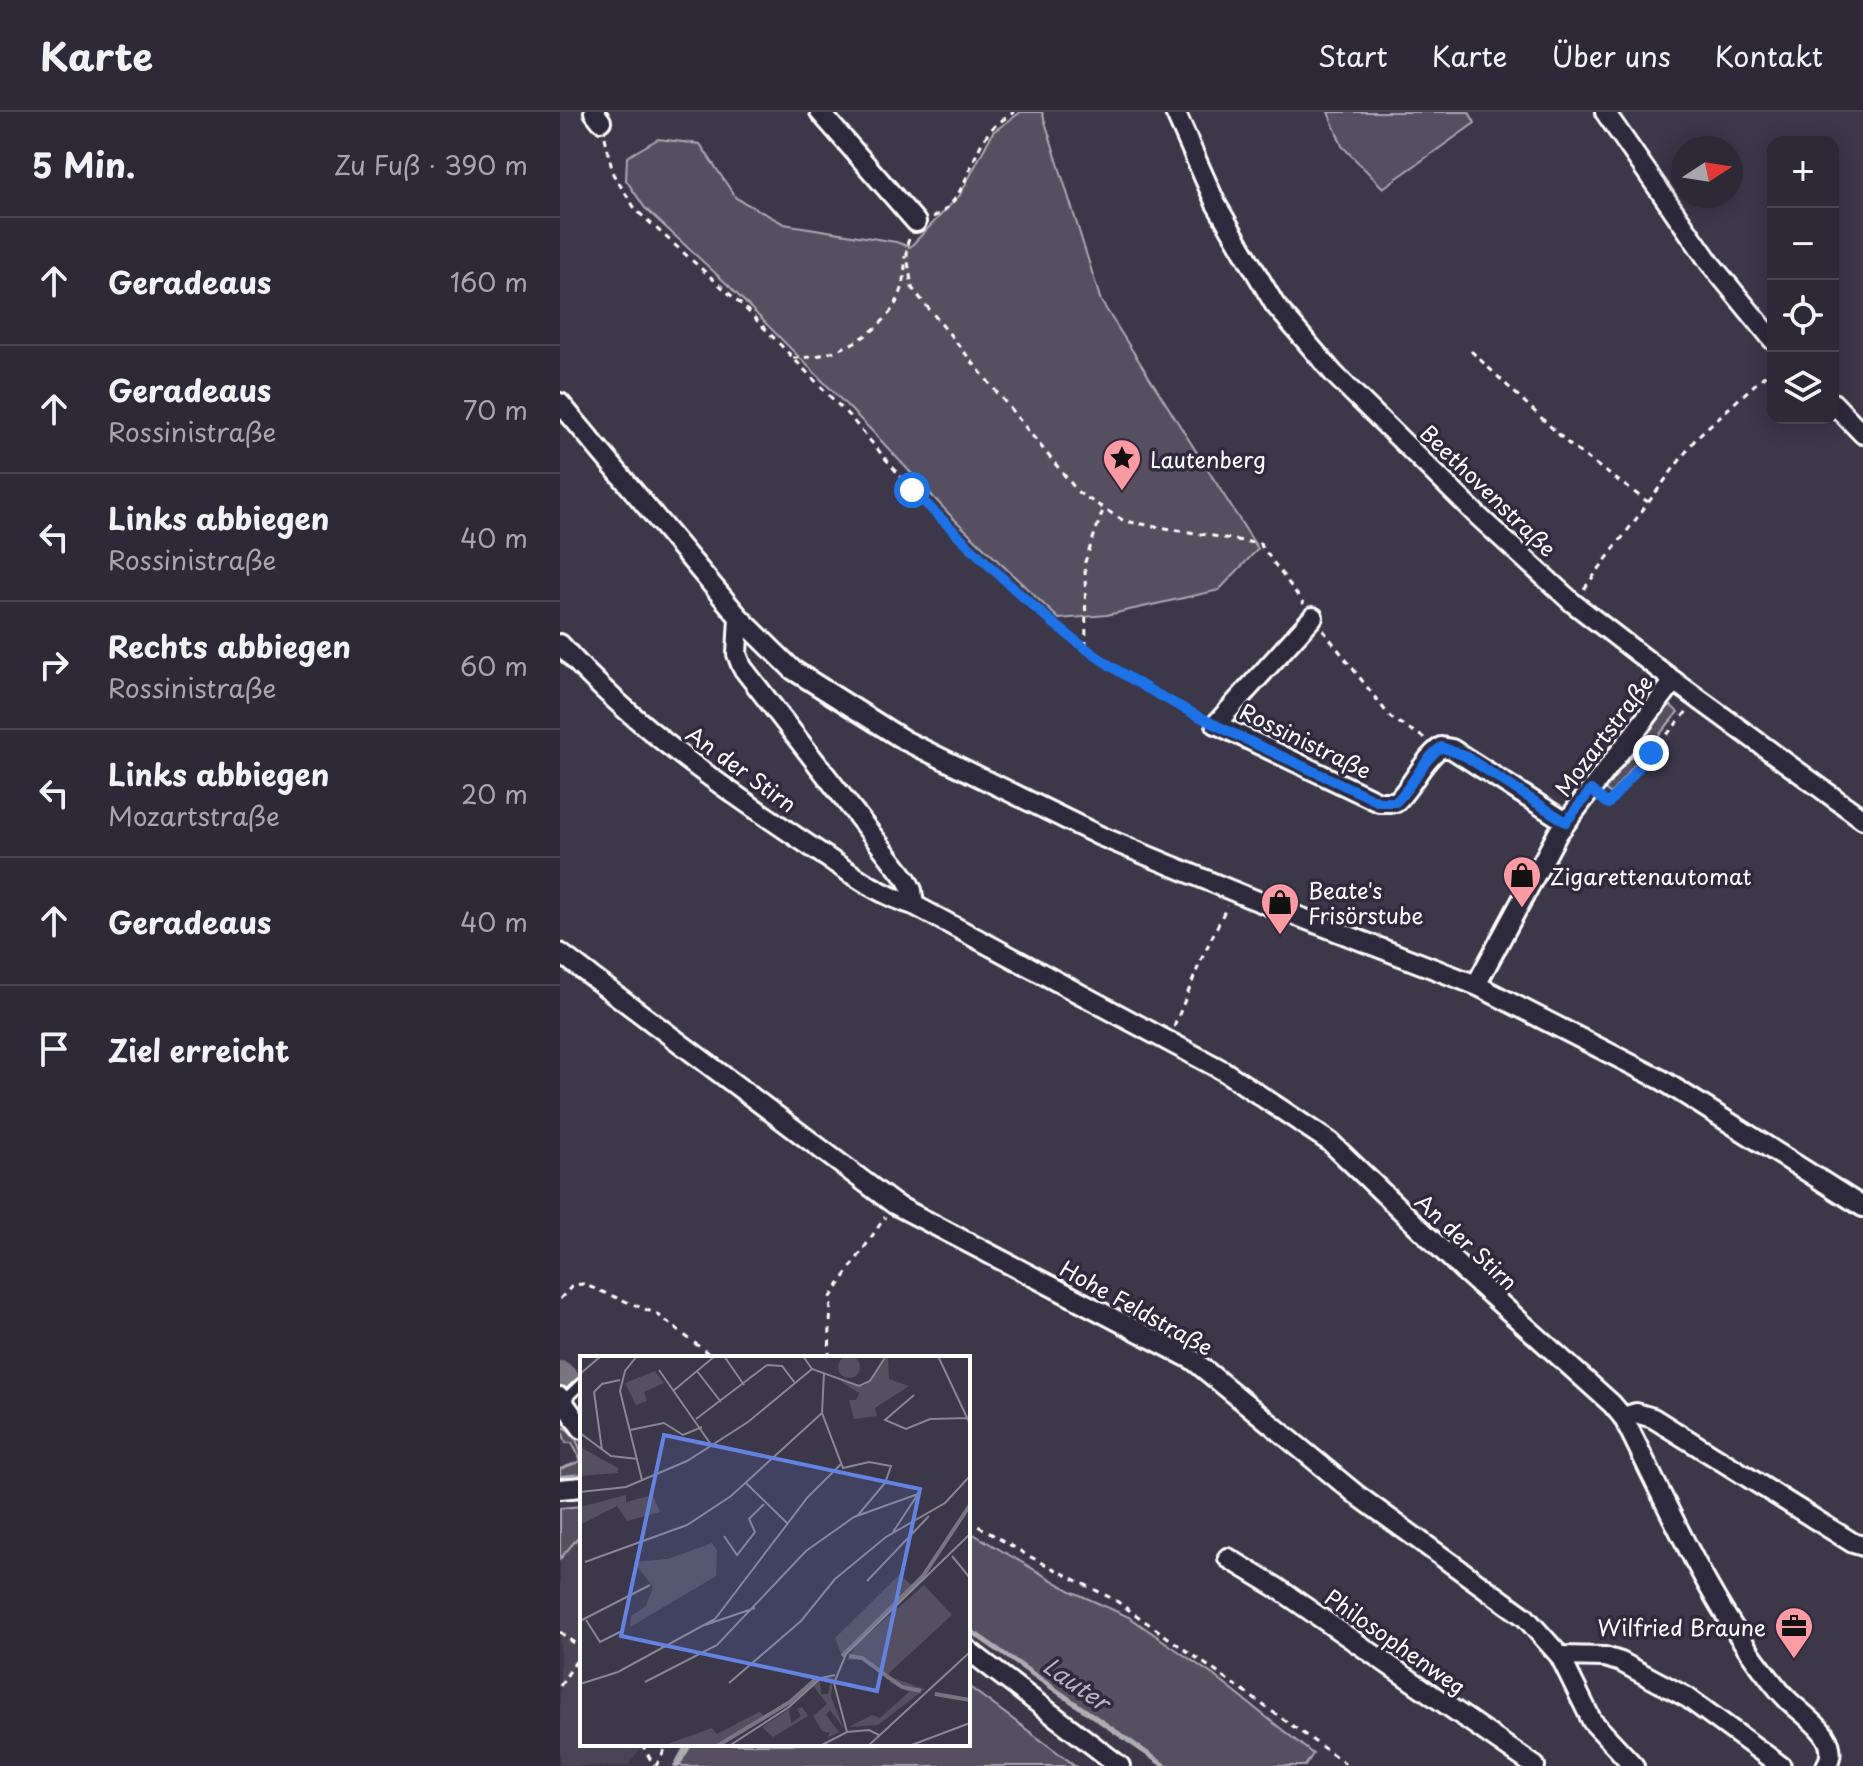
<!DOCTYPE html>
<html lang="de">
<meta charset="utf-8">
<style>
body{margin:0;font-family:"Playpen Sans",sans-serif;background:#393542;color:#f1f3f6}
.controls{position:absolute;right:24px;top:24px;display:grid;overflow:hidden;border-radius:16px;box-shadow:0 4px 20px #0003}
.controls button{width:72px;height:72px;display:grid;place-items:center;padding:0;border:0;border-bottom:2px solid #484552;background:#2d2937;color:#f1f3f6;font:40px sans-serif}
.compass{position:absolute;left:1111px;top:24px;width:72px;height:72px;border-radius:50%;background:#2d2937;box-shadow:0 4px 20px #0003;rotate:78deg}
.stop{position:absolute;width:24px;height:24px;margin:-18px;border:6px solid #1a73e8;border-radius:50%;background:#fff}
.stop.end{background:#1a73e8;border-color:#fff;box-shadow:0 2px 8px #0008}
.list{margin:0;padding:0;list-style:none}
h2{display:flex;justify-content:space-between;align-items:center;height:104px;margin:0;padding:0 32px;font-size:34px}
h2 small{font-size:26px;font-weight:400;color:#a7a6ad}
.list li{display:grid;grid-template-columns:52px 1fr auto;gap:24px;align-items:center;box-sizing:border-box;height:128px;padding:0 32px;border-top:2px solid #484552}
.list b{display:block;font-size:30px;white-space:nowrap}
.list p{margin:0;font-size:26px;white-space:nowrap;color:#a7a6ad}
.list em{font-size:26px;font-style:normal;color:#a7a6ad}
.icon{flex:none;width:44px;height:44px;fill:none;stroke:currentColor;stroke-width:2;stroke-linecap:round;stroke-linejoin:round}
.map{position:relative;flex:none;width:1303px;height:1654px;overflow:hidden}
header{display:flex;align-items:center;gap:48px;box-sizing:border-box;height:112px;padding:0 40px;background:#2d2937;border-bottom:2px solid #484552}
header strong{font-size:38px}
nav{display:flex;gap:44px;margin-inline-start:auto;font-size:28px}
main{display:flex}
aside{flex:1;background:#2d2937}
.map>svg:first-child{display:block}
</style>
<header>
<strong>Karte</strong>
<nav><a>Start</a><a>Karte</a><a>Über uns</a><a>Kontakt</a></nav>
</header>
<main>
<aside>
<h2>5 Min.<small>Zu Fuß · 390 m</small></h2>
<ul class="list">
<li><svg class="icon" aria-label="ahead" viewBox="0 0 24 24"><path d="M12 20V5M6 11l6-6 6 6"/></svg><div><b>Geradeaus</b></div><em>160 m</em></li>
<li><svg class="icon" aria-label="ahead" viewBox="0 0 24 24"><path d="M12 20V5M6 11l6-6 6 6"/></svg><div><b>Geradeaus</b><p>Rossinistraße</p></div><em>70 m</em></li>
<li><svg class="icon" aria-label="left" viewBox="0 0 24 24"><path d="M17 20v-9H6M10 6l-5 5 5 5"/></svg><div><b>Links abbiegen</b><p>Rossinistraße</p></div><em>40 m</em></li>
<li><svg class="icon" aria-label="right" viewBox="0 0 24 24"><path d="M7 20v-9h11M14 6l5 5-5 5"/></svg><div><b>Rechts abbiegen</b><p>Rossinistraße</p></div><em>60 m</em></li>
<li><svg class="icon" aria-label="left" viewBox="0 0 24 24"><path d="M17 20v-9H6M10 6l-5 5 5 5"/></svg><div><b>Links abbiegen</b><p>Mozartstraße</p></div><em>20 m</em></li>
<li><svg class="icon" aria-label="ahead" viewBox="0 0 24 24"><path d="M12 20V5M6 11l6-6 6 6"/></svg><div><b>Geradeaus</b></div><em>40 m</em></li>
<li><svg class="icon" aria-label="arrive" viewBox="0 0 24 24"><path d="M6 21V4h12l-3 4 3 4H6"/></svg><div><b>Ziel erreicht</b></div></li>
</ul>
</aside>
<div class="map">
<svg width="1303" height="1654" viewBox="0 0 1303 1654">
<rect width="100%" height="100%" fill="#3c3749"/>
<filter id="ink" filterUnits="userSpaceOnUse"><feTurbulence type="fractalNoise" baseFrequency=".0125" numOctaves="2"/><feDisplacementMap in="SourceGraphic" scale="16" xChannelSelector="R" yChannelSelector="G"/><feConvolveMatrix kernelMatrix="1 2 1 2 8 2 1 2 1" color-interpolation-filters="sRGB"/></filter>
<g filter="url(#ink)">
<path fill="#494455" d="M22 1404V1632H84L67 1654H0V1438Z"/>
<g fill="#555060" stroke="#aaa8b0" stroke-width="2">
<path d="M461 0H482L541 189 698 437 659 478 547 503 499 507 392 405 312 319 167 172 85 96 66 68 67 45 98 27 140 32 176 86 224 112 336 130 350 135 400 83 433 20Z"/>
<path d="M768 0H909L915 11 823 76 782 34Z"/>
<path d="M1107 590 1118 600 1087 638 1075 628Z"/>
<path d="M1069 637 1080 646 1051 682 1040 673Z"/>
<path d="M0 1313C20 1323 23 1341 22 1362L0 1364V1357L21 1349 12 1331H6L3 1322H0Z"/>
<path d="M22 1394V1421L0 1447V1396Z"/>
<path d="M408 1419 511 1479 569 1505 653 1563 753 1642 745 1654H605L408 1517Z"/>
<path d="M408 1574 516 1654H114L126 1632H408Z"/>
</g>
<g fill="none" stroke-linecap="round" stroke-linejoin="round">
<g stroke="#afadb4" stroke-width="5">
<path d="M408 1517 605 1654"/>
<path d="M117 1654 130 1632"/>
</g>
<path stroke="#797682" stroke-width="30" d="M0 1264 6 1270"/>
<g stroke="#fff" stroke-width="15">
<path id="lane" d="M4 1288 22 1271"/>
</g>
<g stroke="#fff" stroke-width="24">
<g id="street">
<path d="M34 0 41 9"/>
<path d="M260 0 356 110"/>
<path d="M615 0 656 92 715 193 774 262 918 404 1013 491 1114 569 1303 707"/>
<path d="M1045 0 1150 151 1213 228"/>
<path d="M0 291 179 505 233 558 344 628 540 724 685 784 916 873 1102 968 1303 1095"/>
<path d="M1273 291 1303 322"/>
<path d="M179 505 177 542 182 555 347 768 352 778 354 793"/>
<path d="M753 505 656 612 819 690H836C853 673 862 649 881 635L892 637 1006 710"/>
<path d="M0 532C71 613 163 676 253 736 285 757 316 782 354 793L662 958 770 1030 903 1158 1052 1292 1063 1305C1106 1390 1145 1482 1203 1558 1211 1568 1218 1578 1227 1587 1243 1604 1284 1626 1266 1654"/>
<path d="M0 841 334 1092 633 1248 797 1383 965 1505 1000 1544 1032 1609 1074 1654"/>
<path d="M916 873 998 721 1114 569"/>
<path d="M0 1285 22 1317"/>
<path d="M1063 1305 1076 1301 1093 1306 1293 1431 1303 1434"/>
<path d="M0 1377 22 1375"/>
<path d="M668 1446 716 1475 975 1654"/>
<path d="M408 1538 560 1654"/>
<path d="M1000 1544 1045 1545 1061 1550 1128 1586 1221 1654"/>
</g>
</g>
<g stroke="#fff" stroke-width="3" stroke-dasharray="6 6" stroke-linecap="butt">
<path d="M45 25 53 62 76 98 184 195 291 306 352 378 480 501 572 568 642 604"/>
<path d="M373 105C406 91 409 46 429 20 435 12 446 6 454 0"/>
<path d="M349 127 346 136 352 176 519 381 564 409 700 432 744 492"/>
<path d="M911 239 1013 336 1088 390"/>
<path d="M233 246C271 247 321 224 338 187 345 173 345 159 345 144"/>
<path d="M1024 477 1137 325 1213 256"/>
<path d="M763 518 831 606 866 627"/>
<path d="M526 535 525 450 543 398"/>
<path d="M1044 689 1048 692 1128 598"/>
<path d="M614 915 641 848 667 794"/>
<path d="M0 1187 13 1173 23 1172 97 1202 154 1246"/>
<path d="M269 1246 271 1185 325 1105"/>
<path d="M408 1408 467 1443 555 1488 789 1654"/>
<path d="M0 1520 22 1537"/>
<path d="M0 1574 22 1540"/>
<path d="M82 1632 94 1654"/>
<path d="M96 1654 108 1632"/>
</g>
<use href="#lane" stroke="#2f2a3d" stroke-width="9"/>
<use href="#street" stroke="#2f2a3d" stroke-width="18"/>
</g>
</g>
<g fill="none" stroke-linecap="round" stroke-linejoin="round" filter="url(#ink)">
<path stroke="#1a73e8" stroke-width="10" d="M352 378C422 446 489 518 573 568 651 615 737 650 819 690H836C853 673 862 649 881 635L905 644 1006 710 1031 678 1048 692 1091 641"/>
</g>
<defs>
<g id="sight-pin" transform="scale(2)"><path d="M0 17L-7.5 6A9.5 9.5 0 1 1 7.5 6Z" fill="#ff9aa2" stroke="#2f2a3d"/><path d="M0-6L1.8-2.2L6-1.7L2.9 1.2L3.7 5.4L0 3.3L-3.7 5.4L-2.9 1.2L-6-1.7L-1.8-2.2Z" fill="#111"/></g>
<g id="shop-pin" transform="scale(2)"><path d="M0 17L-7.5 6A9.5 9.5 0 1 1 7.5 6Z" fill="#ff9aa2" stroke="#2f2a3d"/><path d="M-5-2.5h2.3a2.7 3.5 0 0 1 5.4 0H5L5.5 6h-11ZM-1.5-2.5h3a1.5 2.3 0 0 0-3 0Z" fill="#111"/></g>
<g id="office-pin" transform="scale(2)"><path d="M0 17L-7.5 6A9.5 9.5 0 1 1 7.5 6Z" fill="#ff9aa2" stroke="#2f2a3d"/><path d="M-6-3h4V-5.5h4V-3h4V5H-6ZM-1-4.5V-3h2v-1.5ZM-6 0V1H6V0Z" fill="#111"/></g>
</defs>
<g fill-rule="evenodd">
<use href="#sight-pin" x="562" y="346"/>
<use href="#shop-pin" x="962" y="763"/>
<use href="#shop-pin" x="720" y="790"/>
<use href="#office-pin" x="1234" y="1514"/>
</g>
<g text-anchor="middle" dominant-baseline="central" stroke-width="7" stroke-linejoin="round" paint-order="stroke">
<g font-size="22" fill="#fff" stroke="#2f2a3d" text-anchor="start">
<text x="590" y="346">Lautenberg</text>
<text x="990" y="763">Zigarettenautomat</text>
<text x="748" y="777">Beate's<tspan x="748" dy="25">Frisörstube</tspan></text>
<text x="1206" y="1514" text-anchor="end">Wilfried Braune</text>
</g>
<g font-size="22" fill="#fff" stroke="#2f2a3d">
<text transform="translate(929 378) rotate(44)">Beethovenstraße</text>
<text transform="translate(1043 623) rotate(-53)">Mozartstraße</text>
<text transform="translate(746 628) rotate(26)">Rossinistraße</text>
<text transform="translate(182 656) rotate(36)">An der Stirn</text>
<text transform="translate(907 1129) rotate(43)">An der Stirn</text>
<text transform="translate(577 1195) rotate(29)">Hohe Feldstraße</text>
<text transform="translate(836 1529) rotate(35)">Philosophenweg</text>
</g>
<g font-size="24" font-style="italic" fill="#b5b4ba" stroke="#2f2a3d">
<text transform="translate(517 1571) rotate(35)">Lauter</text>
</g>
</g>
<g transform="translate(20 1244)">
<rect width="390" height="390" fill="#3c3749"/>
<path d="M308 0 309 23 329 30 295 52 297 60 274 63 269 44H276L279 37 260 25 284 30ZM258 11a11 11 0 1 1 22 0a11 11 0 1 1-22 0ZM75 15 84 27 64 36 67 45 56 49 45 27ZM0 91 38 112V117L0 120ZM46 139V146L73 139 80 156 47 165 37 150 0 169V151ZM132 187 137 194 136 220 50 271 51 260 66 250 73 231 54 206 88 203ZM320 218 332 230 262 300 255 282ZM344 229 372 259 309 317 308 324 283 303 267 304 276 289ZM250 321 253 322 251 341 264 373 250 354 246 359 259 376 247 382 250 377 242 375 233 360 247 348 233 330 240 325 241 338H248L251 322 244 324ZM313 322 345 333 298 369 269 371 292 359 300 362 329 336 309 326ZM222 351 228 360 193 381 182 371 209 353 211 367 221 360 217 353ZM179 356 184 359 137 390H82L132 372 137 378Z" fill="#555060"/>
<path fill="none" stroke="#797682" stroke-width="4" d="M262 300 343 220 390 149M269 300 282 302 322 331 341 335M355 338 390 344M137 390 210 346 238 321"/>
<path fill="none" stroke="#8a8792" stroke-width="2" d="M57 0 45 15 40 35 62 124M144 0 164 29M223 0 232 13 279 30 290 25 306 0M358 0 390 68M187 9 202 10 215 27M79 14 132 90M117 15 141 46M244 17 242 57 263 112 289 106 311 110 305 127 278 159M0 18 21 0M93 35 135 0M334 39 305 64 326 73 350 63 387 62M116 63 187 9M50 74 84 67 103 79 122 71M0 77 31 100 58 103M22 94 14 36 22 28 40 24M166 127 207 167M0 136 46 131 107 105 168 66 232 13M144 180 157 199 175 176 169 163 184 148M372 200 390 222M5 206 107 169 151 140 242 57M287 225 349 160M6 264 20 286 44 274M0 265 70 229M125 269 175 252M65 326 137 289 226 195 274 161 338 138 313 176M149 327 221 265 255 223 306 181 365 147 390 120M0 328 38 316 135 263 227 142 261 108M267 376 254 327 266 298 390 178M149 390 209 351 241 322 255 319M240 390 267 376 289 374 299 379M288 390 390 296M329 390 390 367"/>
<path fill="#6183e4" fill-opacity="0.15" stroke="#6183e4" stroke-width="4" d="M84 79 340 133 297 335 41 280Z"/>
<rect width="390" height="390" fill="none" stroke="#fff" stroke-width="4"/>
</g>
</svg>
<div class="controls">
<button>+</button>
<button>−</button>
<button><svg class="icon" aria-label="locate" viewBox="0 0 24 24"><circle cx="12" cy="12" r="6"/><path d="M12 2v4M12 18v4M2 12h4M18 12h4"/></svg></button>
<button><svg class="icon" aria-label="layers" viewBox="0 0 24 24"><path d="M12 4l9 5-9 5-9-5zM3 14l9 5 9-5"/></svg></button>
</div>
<svg class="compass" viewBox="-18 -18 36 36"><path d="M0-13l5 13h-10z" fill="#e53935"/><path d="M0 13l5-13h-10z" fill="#a7a6ad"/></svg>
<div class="stop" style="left:352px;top:378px"></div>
<div class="stop end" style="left:1091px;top:641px"></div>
</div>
</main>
